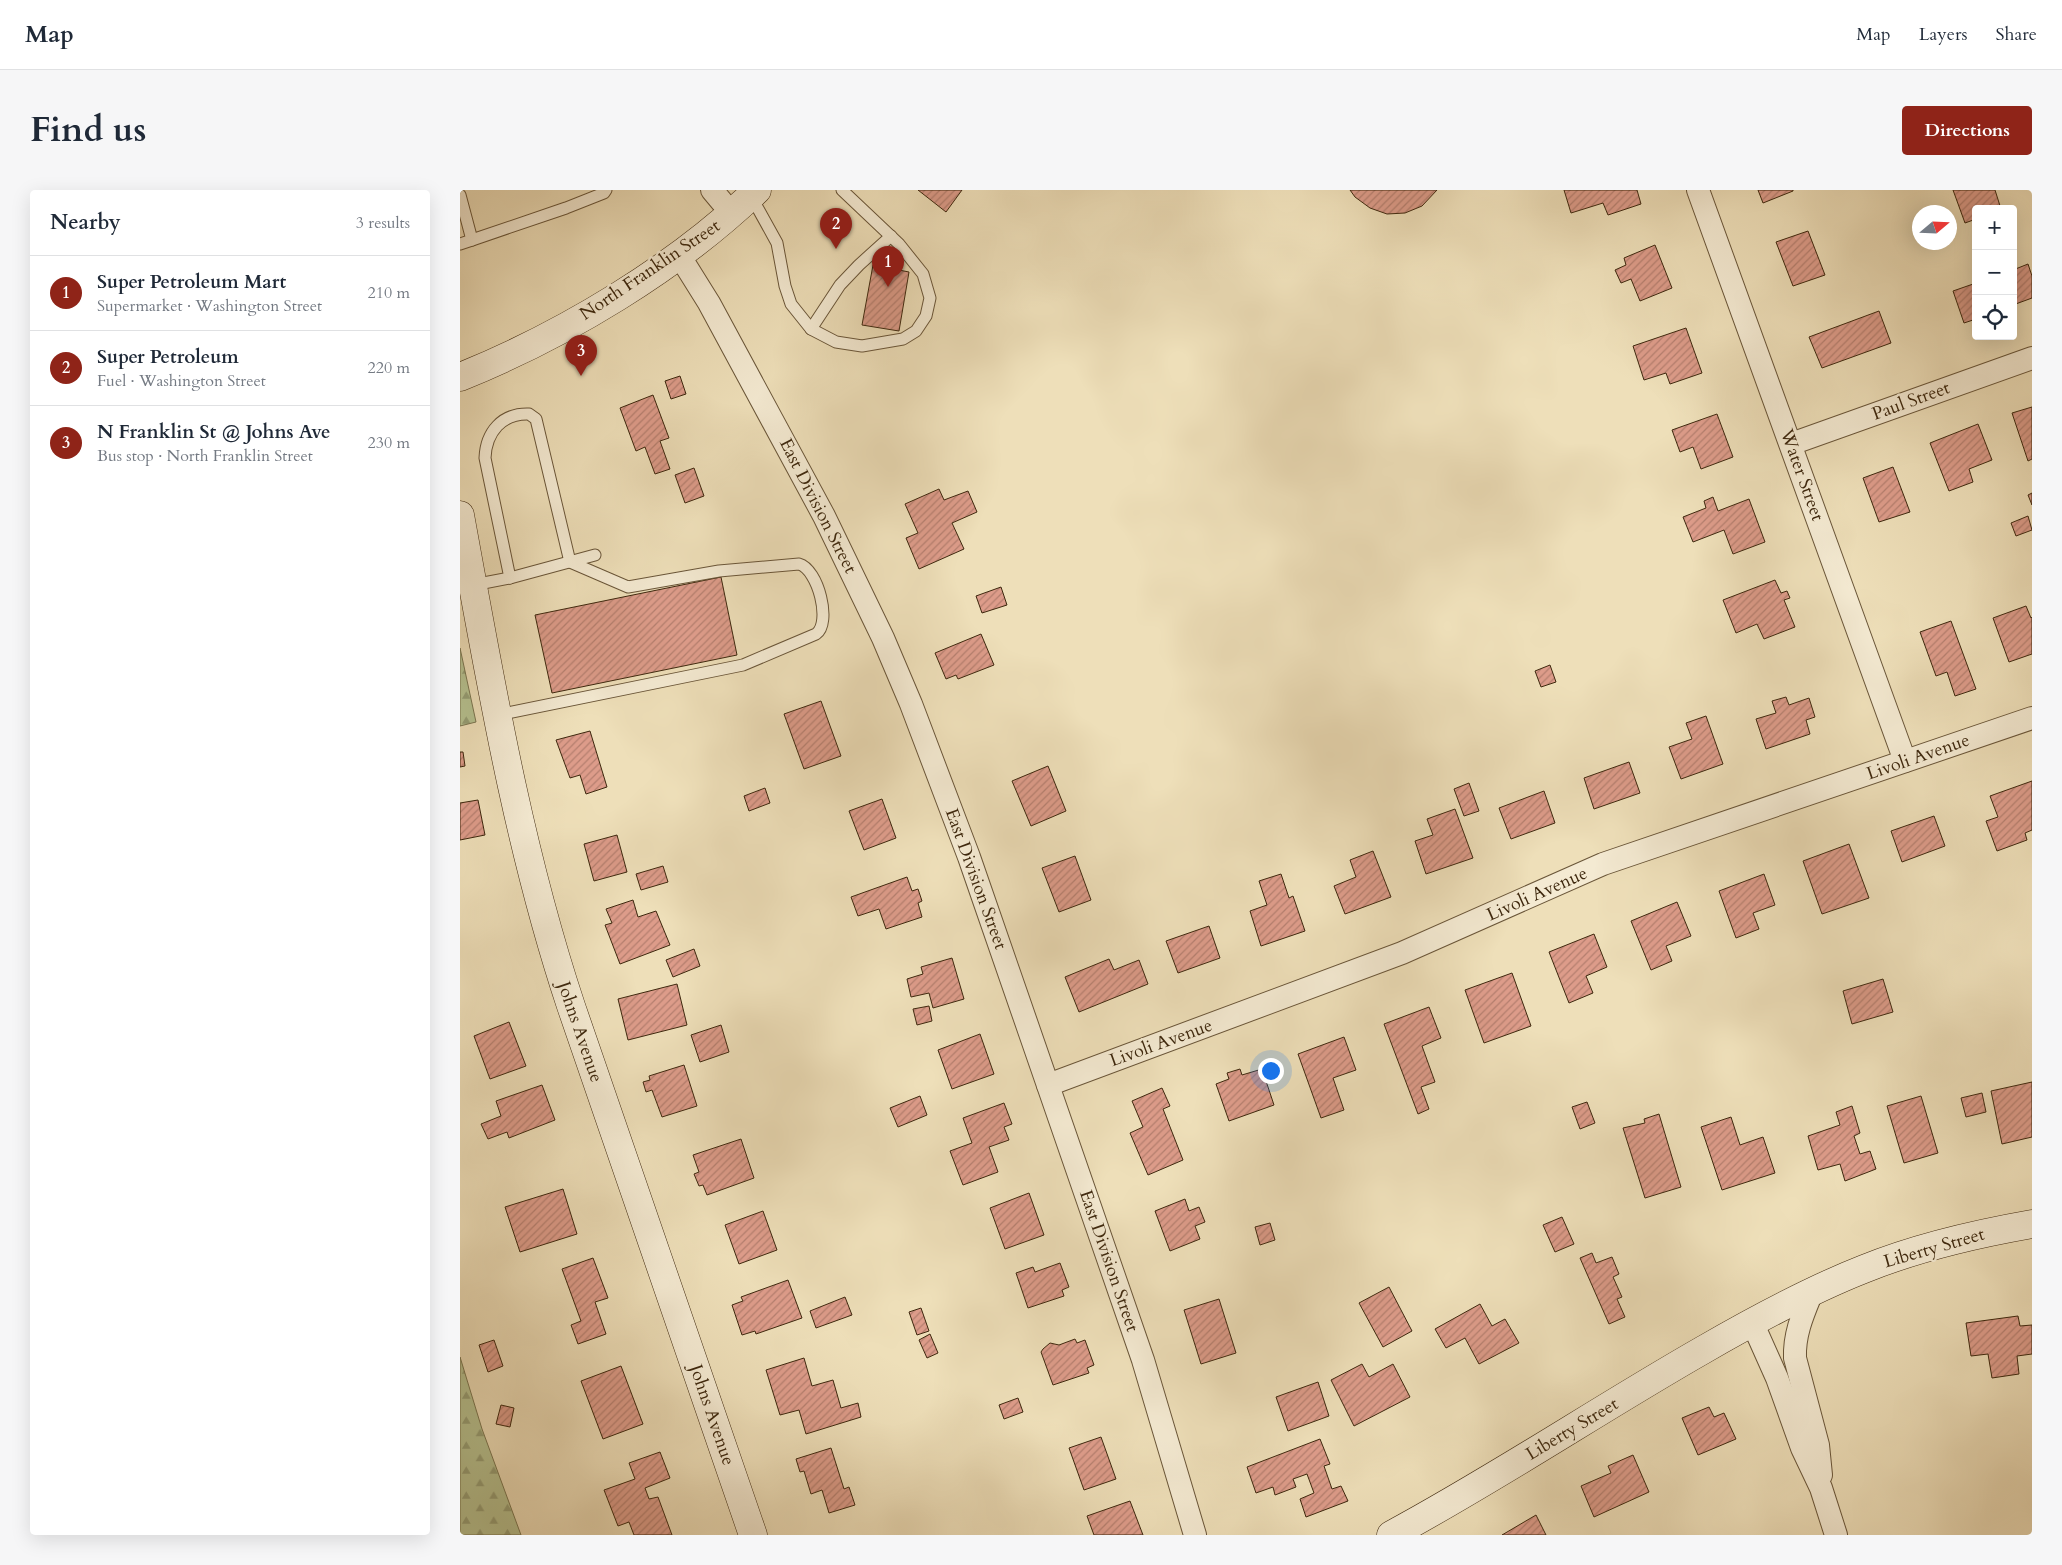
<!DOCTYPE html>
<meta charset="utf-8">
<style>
body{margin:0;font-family:Cardo,serif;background:#f6f6f7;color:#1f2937}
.controls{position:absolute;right:15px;top:15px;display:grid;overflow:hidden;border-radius:5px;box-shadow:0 5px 20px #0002}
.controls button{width:45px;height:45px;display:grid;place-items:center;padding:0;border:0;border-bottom:1px solid #e0e1e3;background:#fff;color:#1f2937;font:25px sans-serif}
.compass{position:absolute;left:1452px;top:15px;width:45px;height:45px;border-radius:50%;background:#fff;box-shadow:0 5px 20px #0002;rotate:71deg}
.you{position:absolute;left:810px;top:880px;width:18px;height:18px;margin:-12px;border:4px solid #fff;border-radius:50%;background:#1a73e8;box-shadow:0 0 0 8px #1a73e833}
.badge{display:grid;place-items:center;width:32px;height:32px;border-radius:50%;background:#8f2418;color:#fff;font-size:16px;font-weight:700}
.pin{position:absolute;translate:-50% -41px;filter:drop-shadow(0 1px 2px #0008)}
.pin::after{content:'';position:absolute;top:26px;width:18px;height:15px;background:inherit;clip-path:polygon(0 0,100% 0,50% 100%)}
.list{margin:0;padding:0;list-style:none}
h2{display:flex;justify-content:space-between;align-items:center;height:65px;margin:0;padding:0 20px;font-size:21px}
h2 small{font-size:16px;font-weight:400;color:#747a83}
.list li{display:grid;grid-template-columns:32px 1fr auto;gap:15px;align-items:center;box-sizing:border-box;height:75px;padding:0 20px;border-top:1px solid #e0e1e3}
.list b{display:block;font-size:19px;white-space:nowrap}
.list p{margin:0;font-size:16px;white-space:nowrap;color:#747a83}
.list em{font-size:16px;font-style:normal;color:#747a83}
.icon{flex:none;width:28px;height:28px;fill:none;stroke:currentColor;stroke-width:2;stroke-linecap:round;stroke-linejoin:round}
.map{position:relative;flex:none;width:1572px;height:1345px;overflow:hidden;border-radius:5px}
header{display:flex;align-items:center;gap:30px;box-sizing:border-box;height:70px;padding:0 25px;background:#fff;border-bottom:1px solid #e0e1e3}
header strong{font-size:24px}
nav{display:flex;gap:28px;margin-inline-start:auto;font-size:18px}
.intro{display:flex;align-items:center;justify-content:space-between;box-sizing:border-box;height:120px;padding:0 30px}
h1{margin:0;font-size:35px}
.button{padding:12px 22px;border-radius:5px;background:#8f2418;color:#fff;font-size:18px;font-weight:700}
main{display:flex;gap:30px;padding:0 30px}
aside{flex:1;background:#fff;border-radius:5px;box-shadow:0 5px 20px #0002}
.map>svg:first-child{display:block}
</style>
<header>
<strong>Map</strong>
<nav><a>Map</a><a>Layers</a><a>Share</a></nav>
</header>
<div class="intro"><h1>Find us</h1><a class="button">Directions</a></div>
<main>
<aside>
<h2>Nearby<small>3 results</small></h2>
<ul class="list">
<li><span class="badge">1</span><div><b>Super Petroleum Mart</b><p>Supermarket · Washington Street</p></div><em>210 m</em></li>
<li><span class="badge">2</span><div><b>Super Petroleum</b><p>Fuel · Washington Street</p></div><em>220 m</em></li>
<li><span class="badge">3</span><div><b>N Franklin St @ Johns Ave</b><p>Bus stop · North Franklin Street</p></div><em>230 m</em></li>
</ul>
</aside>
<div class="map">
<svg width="1572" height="1345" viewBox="0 0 1572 1345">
<defs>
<pattern id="forest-firs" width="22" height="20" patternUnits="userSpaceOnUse" patternTransform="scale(1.25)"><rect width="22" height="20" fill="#b6c291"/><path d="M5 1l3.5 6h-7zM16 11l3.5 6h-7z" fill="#959e75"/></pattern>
<pattern id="building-hatch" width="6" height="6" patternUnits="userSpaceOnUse" patternTransform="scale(1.25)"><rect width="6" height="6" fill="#dd9c8a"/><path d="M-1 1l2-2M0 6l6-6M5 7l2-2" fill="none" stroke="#b57f6f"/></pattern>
</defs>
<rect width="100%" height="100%" fill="#eedfb9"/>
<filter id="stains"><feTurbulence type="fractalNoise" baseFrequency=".004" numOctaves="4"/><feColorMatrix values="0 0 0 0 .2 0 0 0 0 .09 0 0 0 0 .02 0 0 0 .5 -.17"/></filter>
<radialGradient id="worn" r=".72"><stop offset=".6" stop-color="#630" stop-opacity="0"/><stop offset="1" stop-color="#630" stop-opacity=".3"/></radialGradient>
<g fill="url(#forest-firs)" stroke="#7a7550">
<path d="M0 458 16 532 0 536Z"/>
<path d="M0 1167 22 1239 61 1345H0Z"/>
</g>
<g fill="url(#building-hatch)" stroke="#3e280e">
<path d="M458 0H502L486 22Z"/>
<path d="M890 0H977L962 16 945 23 927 24 910 18 895 7Z"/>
<path d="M1104 0H1177L1181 14 1148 25 1143 13 1111 23Z"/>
<path d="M1298 0H1333V1L1303 13Z"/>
<path d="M1493 0H1535L1541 19H1516V29L1505 33Z"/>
<path d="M1348 41 1365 85 1333 96 1316 52Z"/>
<path d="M1195 55 1212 98 1180 111 1171 89 1161 93 1155 80 1166 75 1164 68Z"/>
<path d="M1568 74 1572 86V108L1553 115V80Z"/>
<path d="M413 75 449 82 439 141 402 135Z"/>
<path d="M1516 93V129L1504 133 1493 101Z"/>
<path d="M1419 121 1431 153 1362 178 1349 147Z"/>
<path d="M1226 138 1242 183 1210 194 1206 183 1184 190 1173 156Z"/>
<path d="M220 186 226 204 211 209 205 191Z"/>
<path d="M193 205 209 248 200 251 210 279 195 284 185 257 176 261 160 218Z"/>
<path d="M1572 217V269L1568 271 1552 223Z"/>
<path d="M1257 224 1273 267 1241 279 1233 257 1220 262 1212 240Z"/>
<path d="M1518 234 1532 270 1509 279 1513 292 1489 301 1470 253Z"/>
<path d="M1433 277 1450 322 1419 332 1403 288Z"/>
<path d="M234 278 244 306 225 313 215 285Z"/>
<path d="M479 299 484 310 508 301 517 322 492 333 504 359 459 379 446 348 458 343 445 314Z"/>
<path d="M1572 303V315L1568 305Z"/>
<path d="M1253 307 1258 321 1289 309 1305 352 1273 364 1264 340 1233 352 1223 327 1246 318 1244 311Z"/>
<path d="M1568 326 1572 340 1556 346 1551 333Z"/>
<path d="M261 387 277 465 92 503 75 425Z"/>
<path d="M1315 390 1321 403 1327 401 1330 408 1324 410 1335 437 1304 449 1297 434 1276 443 1263 410Z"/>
<path d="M541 397 547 415 522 423 516 406Z"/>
<path d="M1566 416 1571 428 1572 427V464L1549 472 1533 428Z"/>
<path d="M1491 431 1516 499 1495 506 1487 482 1476 486 1460 442Z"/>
<path d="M521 444 534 475 498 489 496 485 486 489 475 463Z"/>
<path d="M1090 475 1096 492 1081 497 1075 481Z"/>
<path d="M1326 507 1329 515 1349 508 1355 527 1346 530 1350 544 1306 559 1296 529 1316 523 1312 511Z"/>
<path d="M361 511 381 566 344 579 324 524Z"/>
<path d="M1246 526 1263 574 1221 589 1209 557 1232 549 1226 533Z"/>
<path d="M130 541 147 597 126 604 120 585 110 588 96 550Z"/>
<path d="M0 562H3L5 576 0 577Z"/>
<path d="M1169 572 1180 603 1134 619 1124 588Z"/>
<path d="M588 576 606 621 571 636 552 591Z"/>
<path d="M1572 591V640L1565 643 1567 650 1537 661 1526 631 1538 627 1530 606Z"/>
<path d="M1009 593 1019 621 1004 626 994 599Z"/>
<path d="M305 598 310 613 289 621 284 606Z"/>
<path d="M1084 601 1095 633 1051 649 1039 618Z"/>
<path d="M422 609 436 648 404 660 389 621Z"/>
<path d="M18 610 25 645 0 650V613Z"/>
<path d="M995 619 1013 668 966 684 955 651 973 645 967 629Z"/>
<path d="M1474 626 1485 656 1442 672 1431 641Z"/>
<path d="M157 645 167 682 134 691 124 654Z"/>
<path d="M1389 654 1409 708 1362 724 1343 671Z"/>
<path d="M913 661 931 707 885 724 874 696 896 687 890 670Z"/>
<path d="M615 666 631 710 599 722 582 678Z"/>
<path d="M203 676 208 692 181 700 176 684Z"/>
<path d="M821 684 829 708 833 706 845 741 801 756 790 721 807 715 799 691Z"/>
<path d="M1304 684 1315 715 1293 723 1299 739 1276 748 1259 701Z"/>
<path d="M447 687 452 701 458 699 462 711 458 713 462 727 426 739 419 719 398 726 391 707Z"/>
<path d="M173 710 178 727 196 721 210 755 160 774 145 735 152 733 146 719Z"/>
<path d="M1217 712 1231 746 1206 756 1212 771 1191 780 1171 731Z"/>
<path d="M749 736 760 768 718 783 706 751Z"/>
<path d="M1134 744 1147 777 1126 786 1133 803 1109 813 1089 762Z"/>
<path d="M234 759 240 776 213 787 206 770Z"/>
<path d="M492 768 504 809 473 818 469 803 451 807 447 789 463 784 461 777Z"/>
<path d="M649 769 654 780 679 770 688 794 619 822 605 787Z"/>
<path d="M1052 783 1071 836 1024 853 1005 800Z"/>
<path d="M1423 789 1433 822 1392 834 1383 801Z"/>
<path d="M217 794 227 835 168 850 158 809Z"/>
<path d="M469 816 472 831 457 835 453 819Z"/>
<path d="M969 817 981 848 962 856 975 892 961 897 969 919 958 924 924 834Z"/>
<path d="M49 832 66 876 30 889 14 846Z"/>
<path d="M261 835 269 862 240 872 231 845Z"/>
<path d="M520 844 534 884 492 899 478 860Z"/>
<path d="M884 847 896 880 873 888 884 920 861 928 838 864Z"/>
<path d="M224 875 237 916 202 927 192 900 186 902 183 892 190 890 189 886Z"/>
<path d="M780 879 782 885 802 879 814 915 769 931 756 894 769 889 767 883Z"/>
<path d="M1572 892V947L1542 954 1531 901Z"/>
<path d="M82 895 95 930 49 948 47 942 28 949 21 934 41 926 36 911Z"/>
<path d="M702 898 710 916 703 919 723 970 688 985 670 943 683 937 672 911Z"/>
<path d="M1522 903 1526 922 1506 927 1501 908Z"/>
<path d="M460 906 467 925 438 937 430 918Z"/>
<path d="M1461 906 1478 963 1444 973 1427 916Z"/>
<path d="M1127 912 1135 933 1120 939 1112 917Z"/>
<path d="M544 913 552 934 544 937 549 950 529 957 538 982 503 995 490 961 512 953 503 928Z"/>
<path d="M1392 916 1400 943 1394 946 1400 964 1410 961 1416 979 1385 991 1380 974 1358 980 1348 946 1380 935 1376 922Z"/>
<path d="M1199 924 1221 997 1185 1008 1163 938 1185 933 1184 929Z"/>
<path d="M1271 927 1280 955 1303 947 1315 983 1262 1000 1241 937Z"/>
<path d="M281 949 294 988 247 1005 243 995 239 996 234 984 239 982 233 965Z"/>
<path d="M103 999 117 1044 60 1062 45 1017Z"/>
<path d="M569 1003 584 1045 545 1059 530 1018Z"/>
<path d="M725 1009 729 1021 739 1017 745 1032 735 1036 740 1049 710 1061 695 1021Z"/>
<path d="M303 1021 317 1060 279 1074 265 1035Z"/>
<path d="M1102 1027 1114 1054 1095 1062 1083 1035Z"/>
<path d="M810 1033 815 1050 800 1055 795 1037Z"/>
<path d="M1132 1063 1136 1073 1152 1067 1159 1084 1153 1087 1162 1107 1157 1109 1165 1127 1149 1134 1120 1068Z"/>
<path d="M133 1068 148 1108 135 1112 146 1144 118 1154 111 1135 121 1131 102 1079Z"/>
<path d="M600 1073 609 1097 602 1100 604 1106 568 1118 556 1083 573 1077 575 1082Z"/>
<path d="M328 1090 342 1128 296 1144 295 1141 282 1145 272 1115 283 1111 281 1107Z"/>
<path d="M929 1097 952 1141 923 1157 899 1113Z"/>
<path d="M385 1107 392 1125 356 1138 350 1121Z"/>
<path d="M759 1109 776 1163 741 1174 724 1120Z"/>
<path d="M1020 1114 1032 1136 1045 1129 1059 1153 1019 1174 1005 1148 986 1158 975 1139Z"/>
<path d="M461 1118 469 1141 457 1145 449 1122Z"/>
<path d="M1558 1126 1560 1136 1572 1135V1164L1557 1166 1559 1184 1532 1188 1528 1164 1511 1166 1506 1133Z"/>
<path d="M470 1144 478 1163 467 1168 459 1150Z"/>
<path d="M615 1149 617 1153 625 1150 634 1175 627 1178 629 1183 593 1195 581 1162 583 1159 590 1153 599 1155Z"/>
<path d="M34 1150 43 1176 28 1182 19 1155Z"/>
<path d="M344 1168 352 1196 373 1190 381 1218 398 1213 401 1227 346 1244 339 1220 320 1225 306 1180Z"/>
<path d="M902 1174 909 1187 933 1174 950 1207 894 1236 871 1190Z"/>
<path d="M161 1176 183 1234 143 1249 121 1191Z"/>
<path d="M858 1192 869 1226 828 1241 816 1207Z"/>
<path d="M558 1208 563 1222 544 1229 539 1215Z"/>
<path d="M41 1215 54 1218 50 1237 36 1234Z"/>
<path d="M1249 1217 1254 1227 1264 1223 1276 1249 1238 1265 1222 1228Z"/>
<path d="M641 1247 656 1289 624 1300 609 1258Z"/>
<path d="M860 1249 870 1274 864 1276 872 1299 881 1296 888 1311 846 1327 840 1309 854 1303 847 1284 833 1289 836 1297 815 1305 813 1297 796 1303 787 1277Z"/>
<path d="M371 1258 384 1299 389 1297 395 1315 369 1323 362 1300 351 1304 344 1281 340 1282 336 1269Z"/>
<path d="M200 1262 210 1288 185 1298 189 1309 198 1307 212 1345H174L169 1332 158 1336 144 1300 175 1289 169 1273Z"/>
<path d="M1173 1265 1189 1302 1134 1327 1121 1296 1151 1283 1148 1276Z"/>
<path d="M670 1311 683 1345H634L627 1326Z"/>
<path d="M1076 1325 1086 1345H1042Z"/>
</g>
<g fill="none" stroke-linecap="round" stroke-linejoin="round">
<g stroke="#6a5639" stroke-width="13">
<g id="lane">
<path d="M0 5 12 50 0 54"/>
<path d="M291 6 317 53 325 96 331 114 351 139 376 152 402 156 443 149 456 141 466 126 470 108 463 84 439 54 382 0"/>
<path d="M12 50 106 18 144 3 146 0"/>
<path d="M351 139 380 95 399 75 431 46"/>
<path d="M13 395 50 388 135 365"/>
<path d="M38 525 283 475 356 444C372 433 358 379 339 374L259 381 168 397 110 372 76 229 69 224C42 223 26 242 25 268L50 388"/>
</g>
</g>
<g stroke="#6a5639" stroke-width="24">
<g id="street">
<path d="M252 0 272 24"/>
<path d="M1238 0 1445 571"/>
<path d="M219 65 249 113 364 326 423 448 451 514 509 667 683 1170 735 1345"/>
<path d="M1331 254 1572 168"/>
<path d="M588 895 942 763 1143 674 1572 528"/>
<path d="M1352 1102C1343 1124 1334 1144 1335 1168L1358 1255 1361 1285"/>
<path d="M1292 1132 1317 1188 1342 1258 1361 1298 1376 1345"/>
</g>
</g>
<g stroke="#3e280e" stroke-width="29">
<g id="secondary">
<path d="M0 187C104 145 216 78 297 0"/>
<path d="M0 325C30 489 58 657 111 816L293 1345"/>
<path d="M931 1345C1037 1288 1138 1220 1243 1160 1295 1130 1348 1101 1404 1079 1458 1057 1515 1044 1572 1034"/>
</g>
</g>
<use href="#lane" stroke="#f4ead2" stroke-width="11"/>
<use href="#street" stroke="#f4ead2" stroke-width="22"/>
<use href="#secondary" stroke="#f4ead2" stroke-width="28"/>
</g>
<g text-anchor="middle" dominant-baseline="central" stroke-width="4.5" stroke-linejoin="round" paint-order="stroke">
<g font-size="18" fill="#3e280e" stroke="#f4ead2">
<text transform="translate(190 80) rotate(-34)">North Franklin Street</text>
<text transform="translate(1451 211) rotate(-20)">Paul Street</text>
<text transform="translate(1342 285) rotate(70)">Water Street</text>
<text transform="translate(358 316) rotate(63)">East Division Street</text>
<text transform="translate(1458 567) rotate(-19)">Livoli Avenue</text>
<text transform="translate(516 689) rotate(70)">East Division Street</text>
<text transform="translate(1077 704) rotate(-24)">Livoli Avenue</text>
<text transform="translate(120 842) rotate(71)">Johns Avenue</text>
<text transform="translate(701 853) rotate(-20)">Livoli Avenue</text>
<text transform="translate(1474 1058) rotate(-16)">Liberty Street</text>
<text transform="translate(649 1071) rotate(71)">East Division Street</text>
<text transform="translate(252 1225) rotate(71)">Johns Avenue</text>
<text transform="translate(1112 1239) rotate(-31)">Liberty Street</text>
</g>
</g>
<rect width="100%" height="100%" filter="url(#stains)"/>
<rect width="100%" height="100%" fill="url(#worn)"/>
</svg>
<div class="controls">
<button>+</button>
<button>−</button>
<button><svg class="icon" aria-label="locate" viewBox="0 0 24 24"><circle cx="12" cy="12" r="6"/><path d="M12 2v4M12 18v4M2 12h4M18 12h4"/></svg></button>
</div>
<svg class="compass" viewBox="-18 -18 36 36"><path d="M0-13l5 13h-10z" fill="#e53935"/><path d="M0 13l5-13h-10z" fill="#747a83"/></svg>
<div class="you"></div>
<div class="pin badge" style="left:428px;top:97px">1</div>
<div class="pin badge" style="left:376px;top:59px">2</div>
<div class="pin badge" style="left:121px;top:186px">3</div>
</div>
</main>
